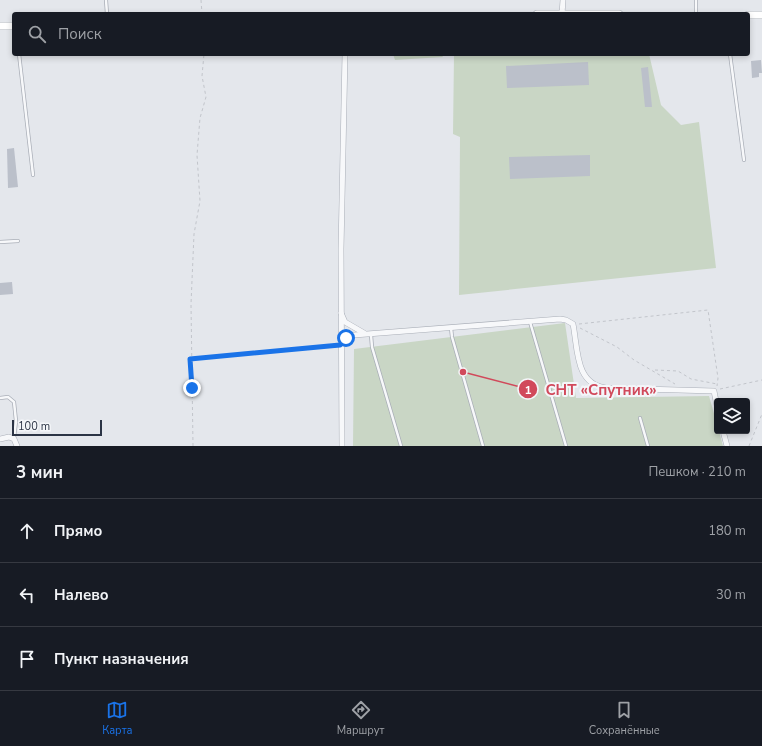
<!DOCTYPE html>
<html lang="ru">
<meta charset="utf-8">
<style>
body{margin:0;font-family:"Nunito Sans",sans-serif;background:#20242c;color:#f1f3f6}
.controls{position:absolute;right:12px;bottom:12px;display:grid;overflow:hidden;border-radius:4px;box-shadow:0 2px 6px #0003}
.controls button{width:36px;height:36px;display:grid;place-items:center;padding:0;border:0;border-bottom:1px solid #363941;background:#171b24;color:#f1f3f6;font:20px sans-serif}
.scale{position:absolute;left:12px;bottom:10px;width:90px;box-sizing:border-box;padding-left:4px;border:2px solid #2b3445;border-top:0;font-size:11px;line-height:14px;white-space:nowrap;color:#2b3445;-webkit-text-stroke:3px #f4f6f9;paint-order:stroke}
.stop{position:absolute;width:12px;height:12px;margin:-9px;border:3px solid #1a73e8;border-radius:50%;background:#fff}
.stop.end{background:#1a73e8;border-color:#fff;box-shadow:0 1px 4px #0008}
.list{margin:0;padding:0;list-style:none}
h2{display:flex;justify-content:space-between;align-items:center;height:52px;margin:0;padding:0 16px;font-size:17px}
h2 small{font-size:13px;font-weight:400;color:#9ea1a6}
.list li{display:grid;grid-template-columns:26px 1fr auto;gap:12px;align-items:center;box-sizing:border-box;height:64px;padding:0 16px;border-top:1px solid #363941}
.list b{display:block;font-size:15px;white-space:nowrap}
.list em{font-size:13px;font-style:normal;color:#9ea1a6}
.icon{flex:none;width:22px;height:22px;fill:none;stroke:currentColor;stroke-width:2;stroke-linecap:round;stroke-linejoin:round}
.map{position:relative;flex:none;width:762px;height:446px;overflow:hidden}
.search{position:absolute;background:#171b24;box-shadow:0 2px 6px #0003;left:12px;right:12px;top:12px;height:44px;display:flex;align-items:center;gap:10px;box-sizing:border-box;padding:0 14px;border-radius:4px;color:#9ea1a6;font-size:15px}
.sheet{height:244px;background:#171b24}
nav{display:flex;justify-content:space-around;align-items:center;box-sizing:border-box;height:56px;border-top:1px solid #363941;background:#171b24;font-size:11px;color:#9ea1a6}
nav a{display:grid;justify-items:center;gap:2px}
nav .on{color:#1a73e8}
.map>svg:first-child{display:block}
</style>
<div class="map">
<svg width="762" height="446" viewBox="0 0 762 446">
<rect width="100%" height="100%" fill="#e4e7ec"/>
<g fill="#c9d6c5">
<path d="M393 54H441L443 57 395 60Z"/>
<path d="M454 54H649L661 105 681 125 699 122 716 268 459 295 460 137 453 134Z"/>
<path d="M565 323 576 398 709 396 717 424V431H719L723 446H353L354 349Z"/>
</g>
<g fill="#bbc0ca">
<path d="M761 60 762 73H759V77L752 78 751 61Z"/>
<path d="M588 62 589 85 507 88 506 66Z"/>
<path d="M648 67 652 107H645L641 68Z"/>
<path d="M14 148 18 187 8 188 7 149Z"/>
<path d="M590 155V176L510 179 509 157Z"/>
<path d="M12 282 13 294 0 295V283Z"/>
</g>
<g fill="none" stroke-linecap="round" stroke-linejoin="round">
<g stroke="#a9aeb7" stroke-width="4">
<g id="service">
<path d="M106 0 107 14"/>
<path d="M696 0V14"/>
<path d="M19 54 33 175"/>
<path d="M730 54 744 160"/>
<path d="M0 242 18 241"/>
<path d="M530 322 566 446"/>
<path d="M451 328 452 337 483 446"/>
<path d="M371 335 372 347 401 446"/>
<path d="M0 398 8 397 14 402 16 421 14 438"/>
<path d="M640 418 648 446"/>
</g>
</g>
<g stroke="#a9aeb7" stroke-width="6">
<g id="minor">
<path d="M562 14 563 0"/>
<path d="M341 313 345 322 364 333"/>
<path d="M340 345 345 338 354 335 560 319 566 320 573 324C578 349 575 384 606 388L714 391 717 406"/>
<path d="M723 431 727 446"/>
<path d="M0 439 9 437 14 439 17 446"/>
<path d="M342 446 341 249 345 54"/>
</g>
</g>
<g stroke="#a9aeb7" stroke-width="8">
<g id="secondary">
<path d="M537 14H619"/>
<path d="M748 15H762"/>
<path d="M0 26H14"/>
</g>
</g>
<g stroke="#c2c5cb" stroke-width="1" stroke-dasharray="3 3" stroke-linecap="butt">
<path d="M201 0 202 14"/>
<path d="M579 324 708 310 718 378 717 386"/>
<path d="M580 328 617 347 634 360 675 384"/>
<path d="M192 359 334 346"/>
<path d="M655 370 678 371 691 379 717 384"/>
<path d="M720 389 762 380"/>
<path d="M193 446 191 304 194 234 200 201 197 155 200 118 206 97 202 76 204 54"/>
<path d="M749 446 762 414"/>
</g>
<use href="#service" stroke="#f7f8fa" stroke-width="2.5"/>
<use href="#minor" stroke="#f7f8fa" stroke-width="5"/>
<use href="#secondary" stroke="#fff" stroke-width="7"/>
</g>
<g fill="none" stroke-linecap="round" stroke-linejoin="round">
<path stroke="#1a73e8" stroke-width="5" d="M192 388 190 359 340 345 346 338"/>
</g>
<path fill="none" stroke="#d1495b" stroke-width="1.5" d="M463 372L528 389"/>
<g fill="#d1495b" stroke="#f4f6f9" stroke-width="1.5">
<circle cx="463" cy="372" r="4"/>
<circle cx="528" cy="389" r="10"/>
</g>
<g font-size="12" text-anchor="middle" font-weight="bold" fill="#fff">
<text x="528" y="394">1</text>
</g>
<g font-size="15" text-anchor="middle" font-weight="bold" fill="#d1495b" stroke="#f4f6f9" stroke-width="4" stroke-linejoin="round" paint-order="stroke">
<text x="601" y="395">СНТ «Спутник»</text>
</g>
</svg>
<div class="controls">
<button><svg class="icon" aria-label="layers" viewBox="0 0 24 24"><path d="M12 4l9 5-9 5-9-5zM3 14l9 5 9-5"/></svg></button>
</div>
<div class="scale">100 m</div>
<div class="stop" style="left:346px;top:338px"></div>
<div class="stop end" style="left:192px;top:388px"></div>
<div class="search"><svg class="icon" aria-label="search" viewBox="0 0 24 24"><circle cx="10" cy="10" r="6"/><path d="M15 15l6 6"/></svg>Поиск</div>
</div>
<section class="sheet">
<h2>3 мин<small>Пешком · 210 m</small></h2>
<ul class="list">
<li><svg class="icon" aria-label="ahead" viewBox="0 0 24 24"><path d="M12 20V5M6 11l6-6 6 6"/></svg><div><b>Прямо</b></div><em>180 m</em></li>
<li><svg class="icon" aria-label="left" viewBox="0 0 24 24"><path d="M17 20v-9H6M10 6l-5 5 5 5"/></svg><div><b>Налево</b></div><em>30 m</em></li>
<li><svg class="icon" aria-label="arrive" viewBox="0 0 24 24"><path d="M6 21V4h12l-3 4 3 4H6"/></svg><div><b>Пункт назначения</b></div></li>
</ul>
</section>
<nav>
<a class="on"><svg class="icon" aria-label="map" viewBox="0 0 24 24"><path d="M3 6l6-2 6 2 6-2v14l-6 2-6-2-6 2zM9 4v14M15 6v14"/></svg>Карта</a>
<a><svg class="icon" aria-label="directions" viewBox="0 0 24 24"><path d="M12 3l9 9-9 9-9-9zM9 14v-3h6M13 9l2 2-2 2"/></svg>Маршрут</a>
<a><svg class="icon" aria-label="saved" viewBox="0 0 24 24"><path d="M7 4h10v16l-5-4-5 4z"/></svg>Сохранённые</a>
</nav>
